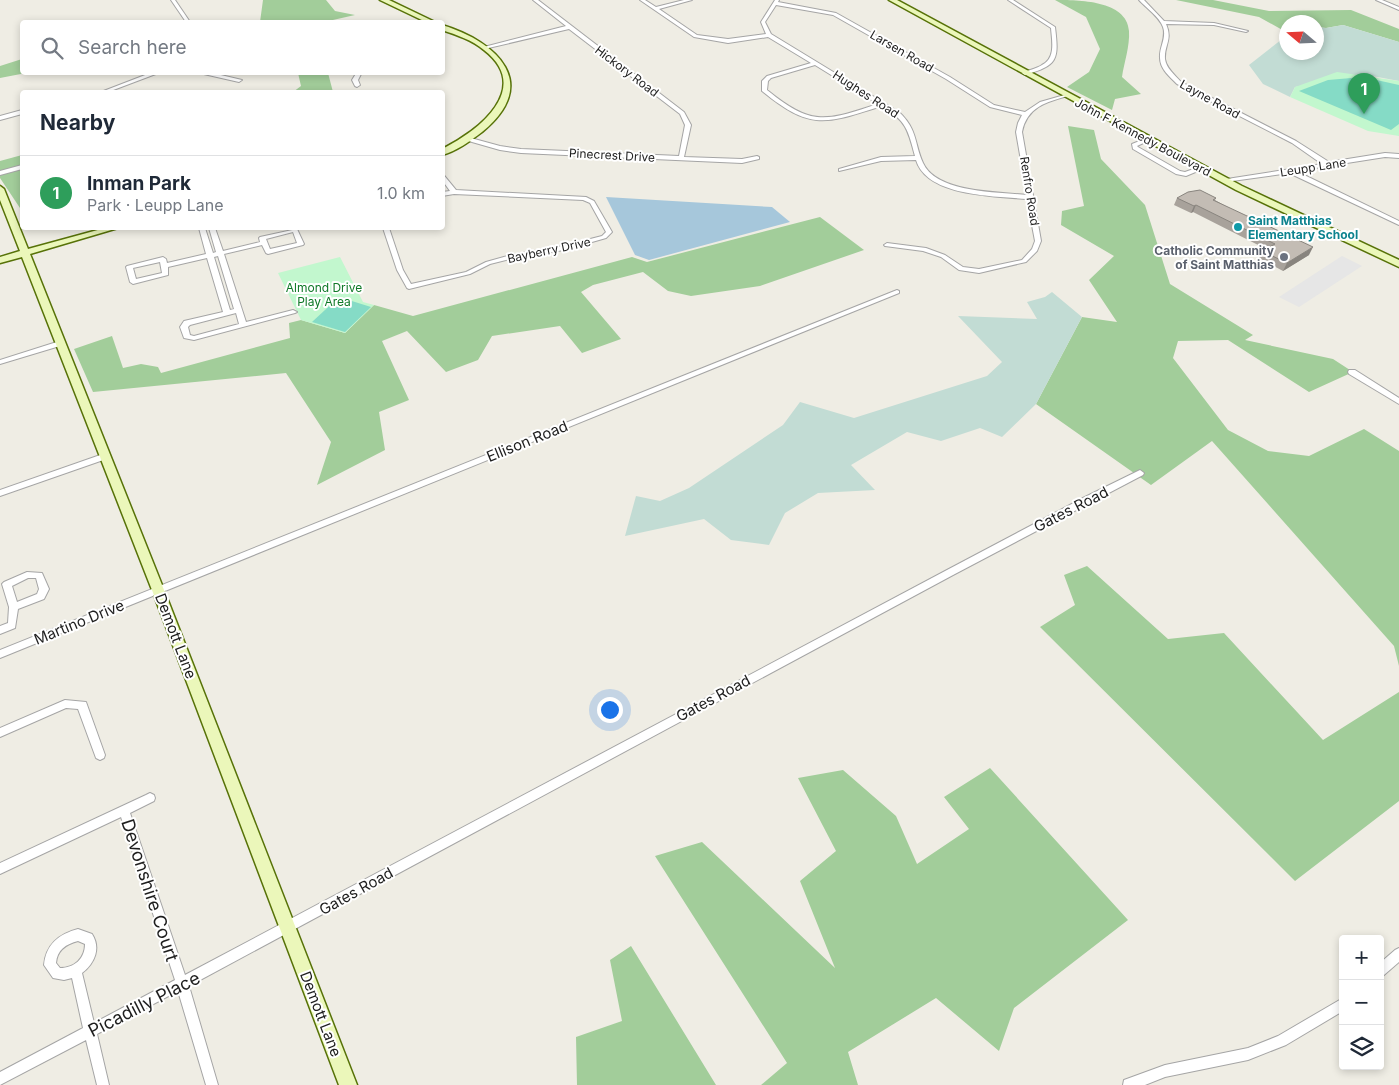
<!DOCTYPE html>
<meta charset="utf-8">
<style>
body{margin:0;font-family:Inter,sans-serif;background:#f2f2f3;color:#1f2937}
.controls{position:absolute;right:15px;bottom:15px;display:grid;overflow:hidden;border-radius:5px;box-shadow:0 2px 8px #0003}
.controls button{width:45px;height:45px;display:grid;place-items:center;padding:0;border:0;border-bottom:1px solid #e0e1e3;background:#fff;color:#1f2937;font:25px sans-serif}
.compass{position:absolute;left:1279px;top:15px;width:45px;height:45px;border-radius:50%;background:#fff;box-shadow:0 2px 8px #0003;rotate:289deg}
.you{position:absolute;left:609px;top:709px;width:18px;height:18px;margin:-12px;border:4px solid #fff;border-radius:50%;background:#1a73e8;box-shadow:0 0 0 8px #1a73e833}
.badge{display:grid;place-items:center;width:32px;height:32px;border-radius:50%;background:#1a73e8;color:#fff;font-size:16px;font-weight:700}
.pin{position:absolute;translate:-50% -41px;filter:drop-shadow(0 1px 2px #0008)}
.pin::after{content:'';position:absolute;top:26px;width:18px;height:15px;background:inherit;clip-path:polygon(0 0,100% 0,50% 100%)}
.list{margin:0;padding:0;list-style:none}
h2{display:flex;justify-content:space-between;align-items:center;height:65px;margin:0;padding:0 20px;font-size:21px}
h2 small{font-size:16px;font-weight:400;color:#747a83}
.list li{display:grid;grid-template-columns:32px 1fr auto;gap:15px;align-items:center;box-sizing:border-box;height:75px;padding:0 20px;border-top:1px solid #e0e1e3}
.list b{display:block;font-size:19px;white-space:nowrap}
.list p{margin:0;font-size:16px;white-space:nowrap;color:#747a83}
.list em{font-size:16px;font-style:normal;color:#747a83}
.icon{flex:none;width:28px;height:28px;fill:none;stroke:currentColor;stroke-width:2;stroke-linecap:round;stroke-linejoin:round}
.map{position:relative;flex:none;width:1399px;height:1085px;overflow:hidden}
.search{position:absolute;background:#fff;box-shadow:0 2px 8px #0003;left:20px;top:20px;width:425px;height:55px;display:flex;align-items:center;gap:12px;box-sizing:border-box;padding:0 18px;border-radius:5px;color:#747a83;font-size:19px}
.panel{position:absolute;background:#fff;box-shadow:0 2px 8px #0003;left:20px;top:90px;width:425px;height:140px;border-radius:5px}
.map>svg:first-child{display:block}
</style>
<div class="map">
<svg width="1399" height="1085" viewBox="0 0 1399 1085">
<rect width="100%" height="100%" fill="#efede4"/>
<g fill="#a2cd9a">
<path d="M263 0H326L335 11 355 15 324 22H260Z"/>
<path d="M1055 0C1078 0 1127 0 1129 31 1130 46 1124 63 1122 77L1141 94 1115 99 1112 110 1067 87 1089 72 1100 49 1086 17Z"/>
<path d="M1176 0H1213L1269 11 1351 10 1399 29V42L1343 25 1326 28 1317 27 1316 22H1286V32L1259 17Z"/>
<path d="M22 59V72L26 73 0 78V66Z"/>
<path d="M298 73H328L333 92H293L301 86Z"/>
<path d="M1068 126 1094 130 1101 159 1145 205 1170 284 1253 335 1245 340 1333 359 1353 372 1309 392 1228 340 1178 341 1173 358 1228 430 1268 451 1309 456 1364 429 1399 451V666L1394 646 1212 441 1151 485 1036 404 1082 317 1117 322 1089 280 1114 256 1061 225 1062 211 1084 206Z"/>
<path d="M22 155V197L20 205 22 211 0 178V161Z"/>
<path d="M820 217 864 250 760 286 691 296 668 291 643 272 593 285 581 292 621 339 582 353 560 326 492 336 478 360 446 372 407 331 382 341 409 400 379 412 385 450 317 485 331 442 286 373 93 392 74 349 112 336 123 368 141 364 158 367 161 373 290 338 289 323 301 320 345 333 374 305 413 316 632 257 647 262Z"/>
<path d="M1087 566 1168 639 1224 633 1323 740 1399 692V801L1295 881 1040 627 1075 605 1064 575Z"/>
<path d="M990 768 1128 920 1014 1008 999 1051 936 998 848 1052 858 1085H761L787 1063 655 856 702 842 835 968 800 881 836 851 798 778 843 770 896 816 917 864 969 829 944 797Z"/>
<path d="M631 946 716 1085H577L576 1037 622 1021 610 960Z"/>
</g>
<g fill="#c2dcd4">
<path d="M1343 25 1399 42V81L1367 75 1295 87 1290 97 1263 84 1249 65 1286 36V52H1316L1317 27 1326 28Z"/>
<path d="M1052 292 1082 317 1036 404 1002 437 980 428 941 441 907 432 851 465 875 490 818 493 785 513 769 545 731 540 704 519 625 536 636 496 660 501 689 488 783 425 800 402 854 418 987 376 1002 362 958 316 1037 319 1027 302 1045 297Z"/>
</g>
<g fill="#c2f7ce">
<path d="M1337 72 1399 81V136L1368 131 1290 97 1295 87Z"/>
<path d="M340 257 363 302 374 305 345 333 301 320 278 273Z"/>
</g>
<g fill="#85dbc6">
<path d="M1363 77 1399 85V124L1391 130 1299 91 1328 80Z"/>
<path d="M339 297 371 307 345 332 312 322Z"/>
</g>
<path fill="#e6e6e6" d="M1342 256 1362 266 1299 307 1279 297Z"/>
<path fill="#a6c7db" d="M606 197 772 207 790 222 649 260 635 255Z"/>
<g fill="none" stroke-linecap="round" stroke-linejoin="round">
<g stroke="#a5a5a5" stroke-width="2">
<g id="street">
<path d="M171 0H175L190 22H186Z"/>
<path d="M533 0H538L684 112 691 125 684 157 742 159 757 156 759 157V159L742 163 521 153 500 150 465 140 464 139 467 137 500 146 521 149 679 156 685 125 680 114 569 29 484 49V47L566 26Z"/>
<path d="M640 0H645L656 7 684 0H692L659 9 697 35 728 39 766 34 761 22 775 0H779L778 2 836 13 950 77 994 105 1025 112 1040 102 1068 94V96C1046 102 1027 107 1022 132L1041 241 1037 251 1026 262 979 273 959 270 941 257 923 251 885 246 884 245 887 243 926 248 945 255 963 267 979 269 1022 260 1032 249 1035 241 1027 199C996 196 927 197 916 160L881 161 839 171V169L881 157 915 156C908 129 906 121 882 106 825 124 811 131 762 91V81L767 76 811 63 768 37 728 43 694 37ZM776 5 833 15 946 79 990 107 1022 115 1018 123 1016 132 1027 195C999 192 936 193 923 163 914 143 918 130 899 112L771 34 765 22ZM815 65 878 104C825 121 813 127 767 90L768 81 771 78Z"/>
<path d="M1008 0H1013L1055 27C1059 60 1058 65 1025 75L1022 73C1028 70 1036 69 1042 65 1056 58 1052 41 1051 28Z"/>
<path d="M1139 0H1144L1164 21 1214 23 1248 31 1246 32 1214 25 1166 24C1173 40 1164 45 1165 59 1166 68 1175 75 1181 82L1296 141 1329 162 1385 153 1399 154V158L1385 157 1296 171 1399 221V225L1289 173 1225 182V180L1227 179 1322 164 1292 143 1177 84C1170 77 1160 69 1160 58 1159 47 1167 38 1163 27 1159 16 1146 8 1139 0Z"/>
<path d="M1376 0H1382L1399 7V10Z"/>
<path d="M153 72H161L108 92H101Z"/>
<path d="M195 72H208L242 80 239 82Z"/>
<path d="M357 72H362L358 80 360 85 357 87 355 86 352 80Z"/>
<path d="M22 110V114L0 120V116Z"/>
<path d="M1147 138 1152 139 1137 146 1138 147 1180 171 1185 172 1202 166 1205 168 1186 176 1176 174 1133 149 1132 144Z"/>
<path d="M22 165V169L0 175V171Z"/>
<path d="M442 173 456 190 586 197 594 201 612 232 606 238 564 250 514 258 490 264 470 274 409 289 407 288 397 270 383 228H389L403 270 411 284 466 272 486 262 511 255 563 246 602 236 606 232 590 203 583 200 454 194 442 196V192L450 191 442 180Z"/>
<path d="M199 228H205L213 253 216 252 209 228H215L223 251 260 242 259 238 260 237 297 229 304 244 303 245 268 254 266 253 262 245 224 254 246 322 293 310 297 312 295 313 194 340 184 338 180 327 184 321 223 312 207 258 168 267V275L133 284 130 282 126 267 127 266 163 257 166 259 167 263 206 254ZM293 232 297 243 270 249 266 239ZM218 256 234 309 230 310 214 257ZM160 262 162 273 136 279 133 268ZM236 313 239 324 194 336 190 335 188 327 190 325Z"/>
<path d="M897 290 899 291V293L0 658V650Z"/>
<path d="M60 341H63V345L0 364V360Z"/>
<path d="M1349 370H1355L1399 398V404L1349 374 1348 372Z"/>
<path d="M106 453 109 454 110 456 109 458 0 496V490Z"/>
<path d="M1140 470 1144 473 1143 475 953 575 189 986 218 1085H206L178 991 97 1034 109 1085H97L86 1040 0 1085V1072L83 1028 72 978 64 980 53 978 44 965C46 944 59 934 78 929L92 934C101 948 95 963 82 973L94 1023 175 980 121 817 0 874V863L146 795 150 793 154 795 155 798 154 801 130 813 185 975 947 570 1083 498ZM78 941 85 944C85 959 74 968 60 968L56 963C57 950 66 944 78 941Z"/>
<path d="M27 572 42 573 49 589 44 599 18 609 15 628 0 634V626L8 623 9 607 2 584 4 582ZM28 578H36L39 589 37 594 17 602 12 586Z"/>
<path d="M65 700 86 702 105 755 104 758 100 760 96 758 78 709 66 708 0 737V728Z"/>
<path d="M1399 948V962L1384 975 1380 977V963L1395 950Z"/>
<path d="M1343 998V1011L1286 1045 1248 1060 1165 1077 1145 1085H1123L1124 1080 1165 1065 1248 1048 1278 1036Z"/>
</g>
</g>
<g stroke="#577208" stroke-width="3">
<g id="secondary">
<path d="M380 0H389L435 22H426Z"/>
<path d="M889 0H897L1242 186 1399 260V267L1236 190Z"/>
<path d="M442 25C498 42 541 84 482 132 470 141 457 151 442 155V149C479 131 533 88 484 50 472 40 457 35 442 30Z"/>
<path d="M0 186 4 189 28 249 105 228H118L30 254 164 590 357 1085H339L152 590 22 257 0 263V257L20 251 0 200Z"/>
</g>
</g>
<use href="#street" fill="#fff" fill-rule="evenodd"/>
<use href="#secondary" fill="#ebf7ba" fill-rule="evenodd"/>
</g>
<path fill="#a8a29b" d="M1177 198H1216L1215 200 1309 255 1283 271 1259 258 1262 251 1266 249 1193 212 1191 213 1174 205Z"/>
<g fill="#88847e">
<path d="M1196 205 1193 212 1191 213 1194 206Z"/>
<path d="M1313 247 1309 255 1283 271 1287 263Z"/>
</g>
<path fill="#c3bcb4" stroke="#88847e" d="M1200 190 1216 198 1213 200 1313 247 1287 263 1262 251 1275 244 1196 205 1194 206 1177 198 1188 192Z"/>
<circle fill="#0f9aa8" stroke="#fff" stroke-width="2" cx="1238" cy="227" r="5"/>
<circle fill="#6b7280" stroke="#fff" stroke-width="2" cx="1284" cy="257" r="5"/>
<g text-anchor="middle" dominant-baseline="central" stroke-width="4" stroke-linejoin="round" paint-order="stroke">
<g font-size="12" fill="#1e1e1e" stroke="#fff">
<text transform="translate(902 51) rotate(30)">Larsen Road</text>
<text transform="translate(627 71) rotate(37)">Hickory Road</text>
<text transform="translate(866 94) rotate(33)">Hughes Road</text>
<text transform="translate(1210 99) rotate(29)">Layne Road</text>
<text transform="translate(1143 137) rotate(28)">John F Kennedy Boulevard</text>
<text transform="translate(612 155) rotate(3)">Pinecrest Drive</text>
<text transform="translate(1313 167) rotate(-9)">Leupp Lane</text>
<text transform="translate(1030 191) rotate(81)">Renfro Road</text>
<text transform="translate(549 250) rotate(-12)">Bayberry Drive</text>
</g>
<g font-size="12" font-weight="bold" fill="#0d838f" stroke="#fff" text-anchor="start">
<text x="1248" y="220">Saint Matthias<tspan x="1248" dy="14">Elementary School</tspan></text>
</g>
<g font-size="12" font-weight="bold" fill="#5b616d" stroke="#fff" text-anchor="end">
<text x="1274" y="250">Catholic Community<tspan x="1274" dy="14">of Saint Matthias</tspan></text>
</g>
<g font-size="12" fill="#0f7927" stroke="#fff">
<text x="324" y="287">Almond Drive<tspan x="324" dy="14">Play Area</tspan></text>
</g>
<g font-size="15" fill="#1e1e1e" stroke="#fff">
<text transform="translate(527 441) rotate(-22)">Ellison Road</text>
<text transform="translate(1071 509) rotate(-27)">Gates Road</text>
<text transform="translate(79 622) rotate(-22)">Martino Drive</text>
<text transform="translate(176 636) rotate(69)">Demott Lane</text>
<text transform="translate(713 698) rotate(-28)">Gates Road</text>
<text transform="translate(356 891) rotate(-29)">Gates Road</text>
<text transform="translate(321 1014) rotate(69)">Demott Lane</text>
</g>
<g font-size="18" fill="#1e1e1e" stroke="#fff">
<text transform="translate(150 890) rotate(72)">Devonshire Court</text>
<text transform="translate(144 1004) rotate(-27)">Picadilly Place</text>
</g>
</g>
</svg>
<div class="controls">
<button>+</button>
<button>−</button>
<button><svg class="icon" aria-label="layers" viewBox="0 0 24 24"><path d="M12 4l9 5-9 5-9-5zM3 14l9 5 9-5"/></svg></button>
</div>
<svg class="compass" viewBox="-18 -18 36 36"><path d="M0-13l5 13h-10z" fill="#e53935"/><path d="M0 13l5-13h-10z" fill="#747a83"/></svg>
<div class="you"></div>
<div class="pin badge" style="left:1364px;top:114px;background:#2e9e5b">1</div>
<div class="search"><svg class="icon" aria-label="search" viewBox="0 0 24 24"><circle cx="10" cy="10" r="6"/><path d="M15 15l6 6"/></svg>Search here</div>
<section class="panel">
<h2>Nearby<small></small></h2>
<ul class="list">
<li><span class="badge" style="background:#2e9e5b">1</span><div><b>Inman Park</b><p>Park · Leupp Lane</p></div><em>1.0 km</em></li>
</ul>
</section>
</div>
